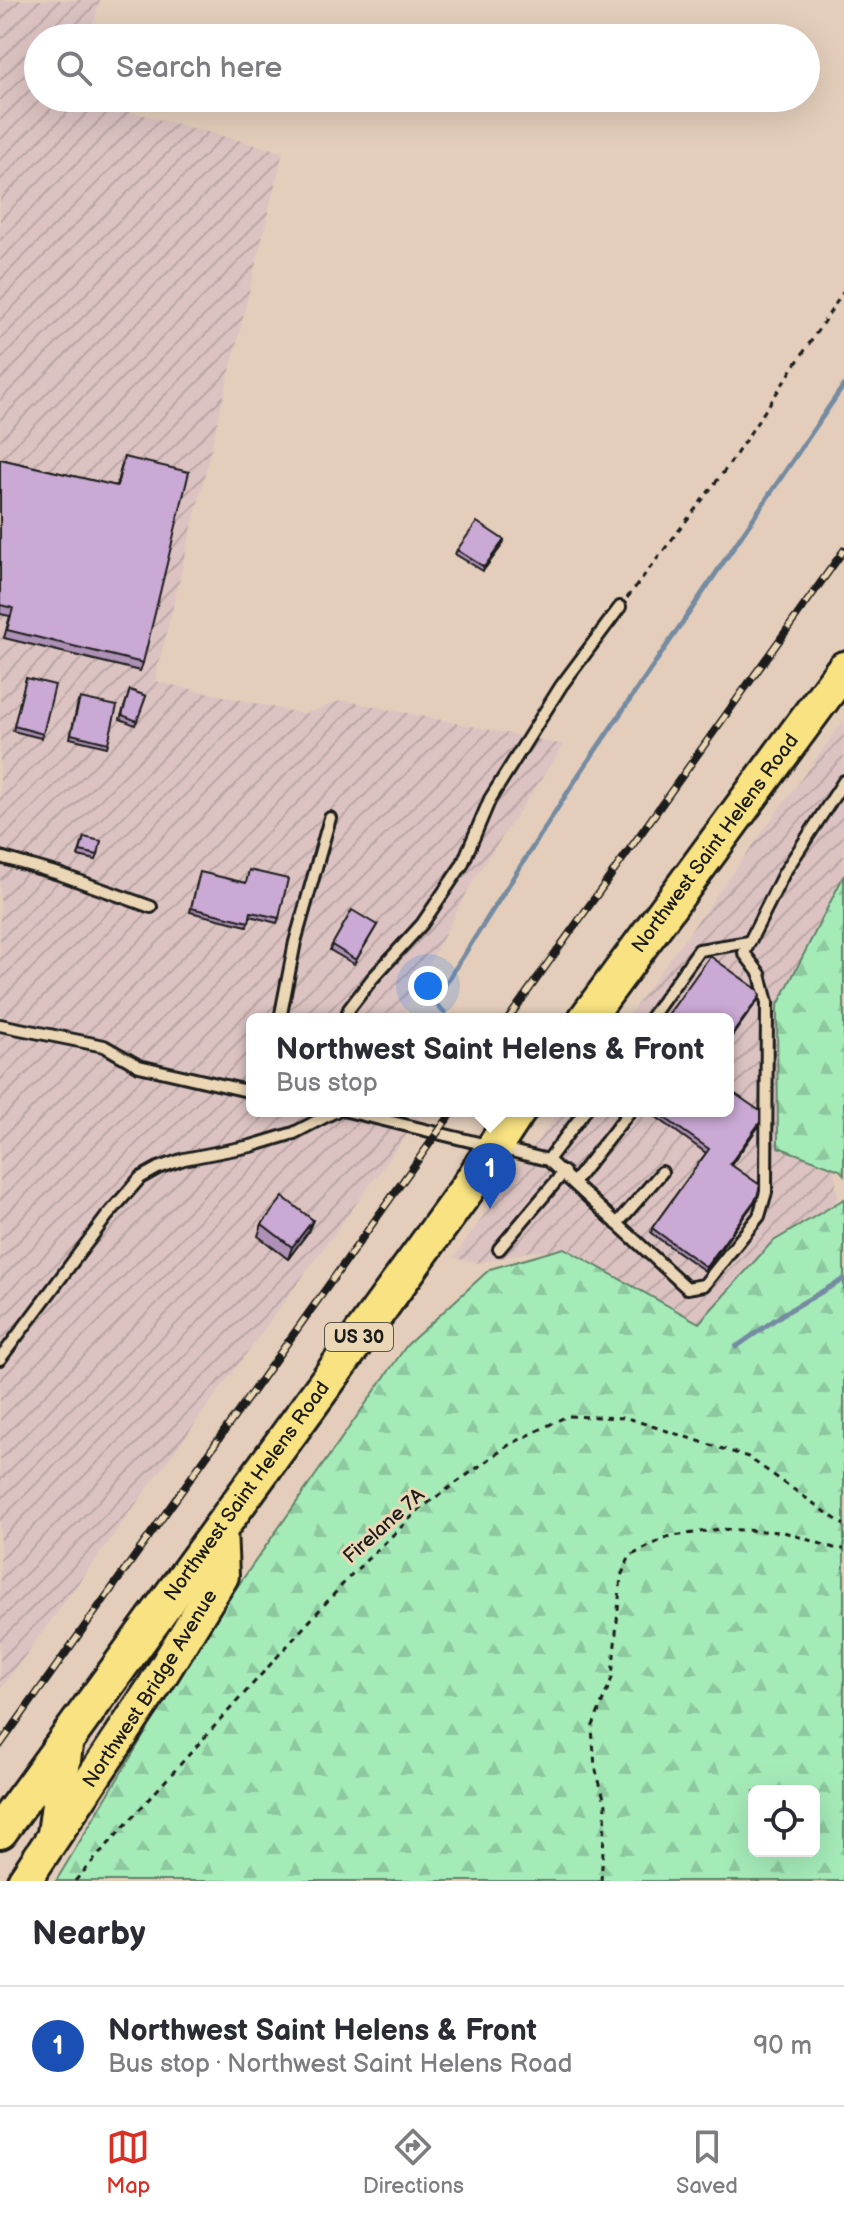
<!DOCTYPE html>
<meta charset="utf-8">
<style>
body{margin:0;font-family:"Balsamiq Sans",sans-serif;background:#f7f7f7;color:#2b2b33}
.controls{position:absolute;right:24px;bottom:24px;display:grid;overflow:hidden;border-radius:12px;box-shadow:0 8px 32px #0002}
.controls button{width:72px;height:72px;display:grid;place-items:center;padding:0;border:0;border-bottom:2px solid #e1e1e2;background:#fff;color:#2b2b33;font:40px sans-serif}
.you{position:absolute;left:428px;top:986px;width:28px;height:28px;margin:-20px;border:6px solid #fff;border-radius:50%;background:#1a73e8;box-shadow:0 0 0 12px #1a73e833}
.badge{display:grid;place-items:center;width:52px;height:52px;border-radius:50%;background:#d93025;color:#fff;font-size:26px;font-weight:700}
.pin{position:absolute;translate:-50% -66px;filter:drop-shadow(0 2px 4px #0008)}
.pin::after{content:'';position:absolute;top:42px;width:28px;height:24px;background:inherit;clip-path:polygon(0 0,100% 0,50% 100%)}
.popup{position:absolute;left:246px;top:1013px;width:488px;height:104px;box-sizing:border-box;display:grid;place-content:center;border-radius:12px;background:#fff;filter:drop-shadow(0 2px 6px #0005);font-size:26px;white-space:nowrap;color:#7c7c81}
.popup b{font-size:30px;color:#2b2b33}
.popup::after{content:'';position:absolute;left:50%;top:100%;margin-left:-16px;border:16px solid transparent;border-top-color:#fff}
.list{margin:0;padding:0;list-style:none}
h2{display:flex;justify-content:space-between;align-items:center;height:104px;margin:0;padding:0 32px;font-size:34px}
h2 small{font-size:26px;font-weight:400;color:#7c7c81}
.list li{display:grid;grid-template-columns:52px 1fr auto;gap:24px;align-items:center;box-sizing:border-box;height:120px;padding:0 32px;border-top:2px solid #e1e1e2}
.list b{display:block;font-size:30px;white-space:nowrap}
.list p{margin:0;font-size:26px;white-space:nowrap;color:#7c7c81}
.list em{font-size:26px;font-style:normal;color:#7c7c81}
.icon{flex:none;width:44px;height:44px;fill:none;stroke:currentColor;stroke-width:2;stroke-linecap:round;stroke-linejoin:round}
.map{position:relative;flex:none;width:844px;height:1881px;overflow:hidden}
.search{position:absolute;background:#fff;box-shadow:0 8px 32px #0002;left:24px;right:24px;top:24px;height:88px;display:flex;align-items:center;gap:20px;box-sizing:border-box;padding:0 28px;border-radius:44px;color:#7c7c81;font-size:30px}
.sheet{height:224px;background:#fff}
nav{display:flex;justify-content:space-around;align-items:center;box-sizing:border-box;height:112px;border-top:2px solid #e1e1e2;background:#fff;font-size:22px;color:#7c7c81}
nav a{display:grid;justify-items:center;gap:4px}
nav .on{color:#d93025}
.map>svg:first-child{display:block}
</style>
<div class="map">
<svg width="844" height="1881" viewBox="0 0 844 1881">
<defs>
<pattern id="industrial-furrows" width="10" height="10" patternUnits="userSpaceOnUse" patternTransform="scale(2)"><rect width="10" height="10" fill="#dcc3c2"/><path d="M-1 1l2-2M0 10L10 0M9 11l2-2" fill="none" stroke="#bca7a6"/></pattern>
<pattern id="forest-firs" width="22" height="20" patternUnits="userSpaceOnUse" patternTransform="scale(2)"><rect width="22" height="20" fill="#a5ebb8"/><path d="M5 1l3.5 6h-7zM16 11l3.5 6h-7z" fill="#8dc99e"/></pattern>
</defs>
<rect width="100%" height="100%" fill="#e4cebb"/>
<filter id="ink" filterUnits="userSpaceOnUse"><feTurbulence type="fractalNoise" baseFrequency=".0125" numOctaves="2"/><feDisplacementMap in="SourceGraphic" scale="16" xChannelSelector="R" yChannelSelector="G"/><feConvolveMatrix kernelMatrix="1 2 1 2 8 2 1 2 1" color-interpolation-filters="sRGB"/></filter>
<g filter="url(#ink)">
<g fill="url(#industrial-furrows)">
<path d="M0 0H100L89 38H38V98H79L283 152 155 681 304 714 343 700 564 745 474 879 400 1019H252V1111H424L0 1690Z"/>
<path d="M844 720V979L824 1089 838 1198 709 1354 566 1254 532 1251 479 1263 453 1258 559 1111H728V1019H626Z"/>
</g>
<g fill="url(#forest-firs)" stroke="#60846a" stroke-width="2" fill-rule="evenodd">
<path d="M844 875V1175L840 1170 778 1147 777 1007Z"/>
<path d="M844 1199V1881H56L209 1627 407 1345 490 1269 564 1248 699 1323 772 1242ZM754 1791H814V1851H754Z"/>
</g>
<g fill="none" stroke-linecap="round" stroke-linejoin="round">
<g stroke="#758ba1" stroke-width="5">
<path d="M444 1012 434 1002 578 776 844 385"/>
<path d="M736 1347 783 1314 844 1279"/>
</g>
<g stroke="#1c1c1c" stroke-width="16">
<g id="service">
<path d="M0 857 59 874 151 907"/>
<path d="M280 1019 295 942 330 818"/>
<path d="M346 1019 349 1009 372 979 422 924 462 865 490 799 561 686 620 607"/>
<path d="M650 1019 699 950 749 942"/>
<path d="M0 1025 104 1046 139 1066 252 1092"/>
<path d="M347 1111 548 1160 585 1111"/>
<path d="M548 1160 687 1288 704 1285 759 1216 766 1192 767 1003 760 974 744 953 784 873 844 781"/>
<path d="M574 1182 630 1111"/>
<path d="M617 1224 662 1172"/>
<path d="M499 1249 564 1172"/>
<path d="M0 1359 107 1216 140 1178 158 1168 184 1159 251 1146 294 1133 336 1111"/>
</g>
</g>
<g stroke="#1c1c1c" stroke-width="38">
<g id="primary">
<path d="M54 1834 67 1738"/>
<path id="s1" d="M24 1881 151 1691 222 1576 220 1528"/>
</g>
</g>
<g stroke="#1c1c1c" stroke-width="40">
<g id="trunk">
<path id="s2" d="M586 1019 844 669"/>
<path id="s3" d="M0 1831 467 1189 518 1111"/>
</g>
</g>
<g stroke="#1c1c1c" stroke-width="3" stroke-dasharray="6 6" stroke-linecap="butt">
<path d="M627 598 729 465 844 291"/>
<path d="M75 1881 352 1574 421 1508 509 1445 567 1416 627 1418 748 1457 844 1525"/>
<path d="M601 1881 606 1805 595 1767 592 1728 612 1678 621 1576 630 1556 667 1537 720 1529 784 1532 834 1548 844 1549"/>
</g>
<use href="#service" stroke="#ebd7b5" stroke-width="10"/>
<use href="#primary" stroke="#f8e281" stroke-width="32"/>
<use href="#trunk" stroke="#f8e281" stroke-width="34"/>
<g stroke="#1c1c1c" stroke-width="8">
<g id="rail">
<path d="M508 1019 844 550"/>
<path d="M0 1745 453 1111"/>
</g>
</g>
<use href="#rail" stroke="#ebd7b5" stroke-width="5" stroke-dasharray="15" stroke-linecap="butt"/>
</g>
<g fill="#ae91b6" stroke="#1c1c1c" stroke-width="2">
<path d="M124 457 143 663 140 671 4 638 10 616 0 614V459L116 486Z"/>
<path d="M504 540 503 544 483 571 455 554 457 550Z"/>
<path d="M25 682 43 734 41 738 13 731Z"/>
<path d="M130 690 146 696 135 725 120 719Z"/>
<path d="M78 702 108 743 107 747 70 738Z"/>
<path d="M84 837 98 855 96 860 78 856Z"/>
<path d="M199 876 279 918 277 923 250 916 247 926 190 912Z"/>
<path d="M377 925 354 964 330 950 332 945Z"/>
<path d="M648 1111H728L758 1127 731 1165 755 1201 705 1271 651 1233 652 1228 706 1153Z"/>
<path d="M262 1224 308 1232 288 1259 258 1236Z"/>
</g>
<g fill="#8d7694" stroke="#1c1c1c" stroke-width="2">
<path d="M504 540 503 544 483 571 484 567Z"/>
<path d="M760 996 758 1000 728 1042V1040Z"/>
<path d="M760 1122 758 1127 729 1168 730 1164Z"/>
<path d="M757 1197 755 1201 705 1271 706 1267Z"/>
<path d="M313 1220 308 1232 288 1259 292 1247Z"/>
</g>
<g fill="#caa9d4" stroke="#1c1c1c" stroke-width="2">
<path d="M124 457 189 472 143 663 7 630 13 608 0 605V459L117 486Z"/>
<path d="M477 522 504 540 484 567 457 550Z"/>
<path d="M26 678 55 685 43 734 14 726Z"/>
<path d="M130 690 146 696 137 721 122 715Z"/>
<path d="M80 698 117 706 108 743 71 734Z"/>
<path d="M84 837 101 841 98 855 80 851Z"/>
<path d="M249 870 288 879 279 918 251 912 249 922 191 908 200 872 246 883Z"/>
<path d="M352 910 377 925 356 960 332 945Z"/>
<path d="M710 956 758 990 760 996 728 1040V1019H665Z"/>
<path d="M728 1089 760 1111V1122L730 1164 760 1185 757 1197 706 1267 652 1228 709 1149 655 1111H728Z"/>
<path d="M283 1197 313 1220 292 1247 262 1224Z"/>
</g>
</g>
<g text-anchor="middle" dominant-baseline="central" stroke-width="6" stroke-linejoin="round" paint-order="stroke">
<rect fill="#ebd7b5" stroke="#5a544a" stroke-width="2" x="325" y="1323" width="68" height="28" rx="6"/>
<g font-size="18" font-weight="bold" fill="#1c1c1c">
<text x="359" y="1337">US 30</text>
</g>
<g font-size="20" fill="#1c1c1c" stroke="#ebd7b5">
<text stroke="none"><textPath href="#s2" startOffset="218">Northwest Saint Helens Road</textPath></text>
<text stroke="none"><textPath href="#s3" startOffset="420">Northwest Saint Helens Road</textPath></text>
<text transform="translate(384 1526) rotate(-42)">Firelane 7A</text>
<text stroke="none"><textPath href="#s1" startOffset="230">Northwest Bridge Avenue</textPath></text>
</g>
</g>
</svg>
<div class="controls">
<button><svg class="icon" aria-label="locate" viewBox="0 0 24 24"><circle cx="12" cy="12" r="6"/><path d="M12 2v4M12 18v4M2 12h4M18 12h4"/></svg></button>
</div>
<div class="you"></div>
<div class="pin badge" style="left:490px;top:1209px;background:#1a4fb4">1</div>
<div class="popup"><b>Northwest Saint Helens &amp; Front</b>Bus stop</div>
<div class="search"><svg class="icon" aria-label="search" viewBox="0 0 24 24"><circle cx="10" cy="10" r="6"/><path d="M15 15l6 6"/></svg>Search here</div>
</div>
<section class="sheet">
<h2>Nearby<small></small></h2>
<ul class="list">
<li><span class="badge" style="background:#1a4fb4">1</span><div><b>Northwest Saint Helens &amp; Front</b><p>Bus stop · Northwest Saint Helens Road</p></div><em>90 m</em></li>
</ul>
</section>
<nav>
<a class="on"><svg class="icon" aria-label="map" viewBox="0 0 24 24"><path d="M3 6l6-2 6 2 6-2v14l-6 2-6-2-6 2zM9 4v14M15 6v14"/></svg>Map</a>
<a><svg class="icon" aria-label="directions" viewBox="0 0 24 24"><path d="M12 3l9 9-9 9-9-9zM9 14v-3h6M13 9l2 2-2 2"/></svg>Directions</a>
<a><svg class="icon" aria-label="saved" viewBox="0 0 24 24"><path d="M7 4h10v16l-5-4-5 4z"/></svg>Saved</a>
</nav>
